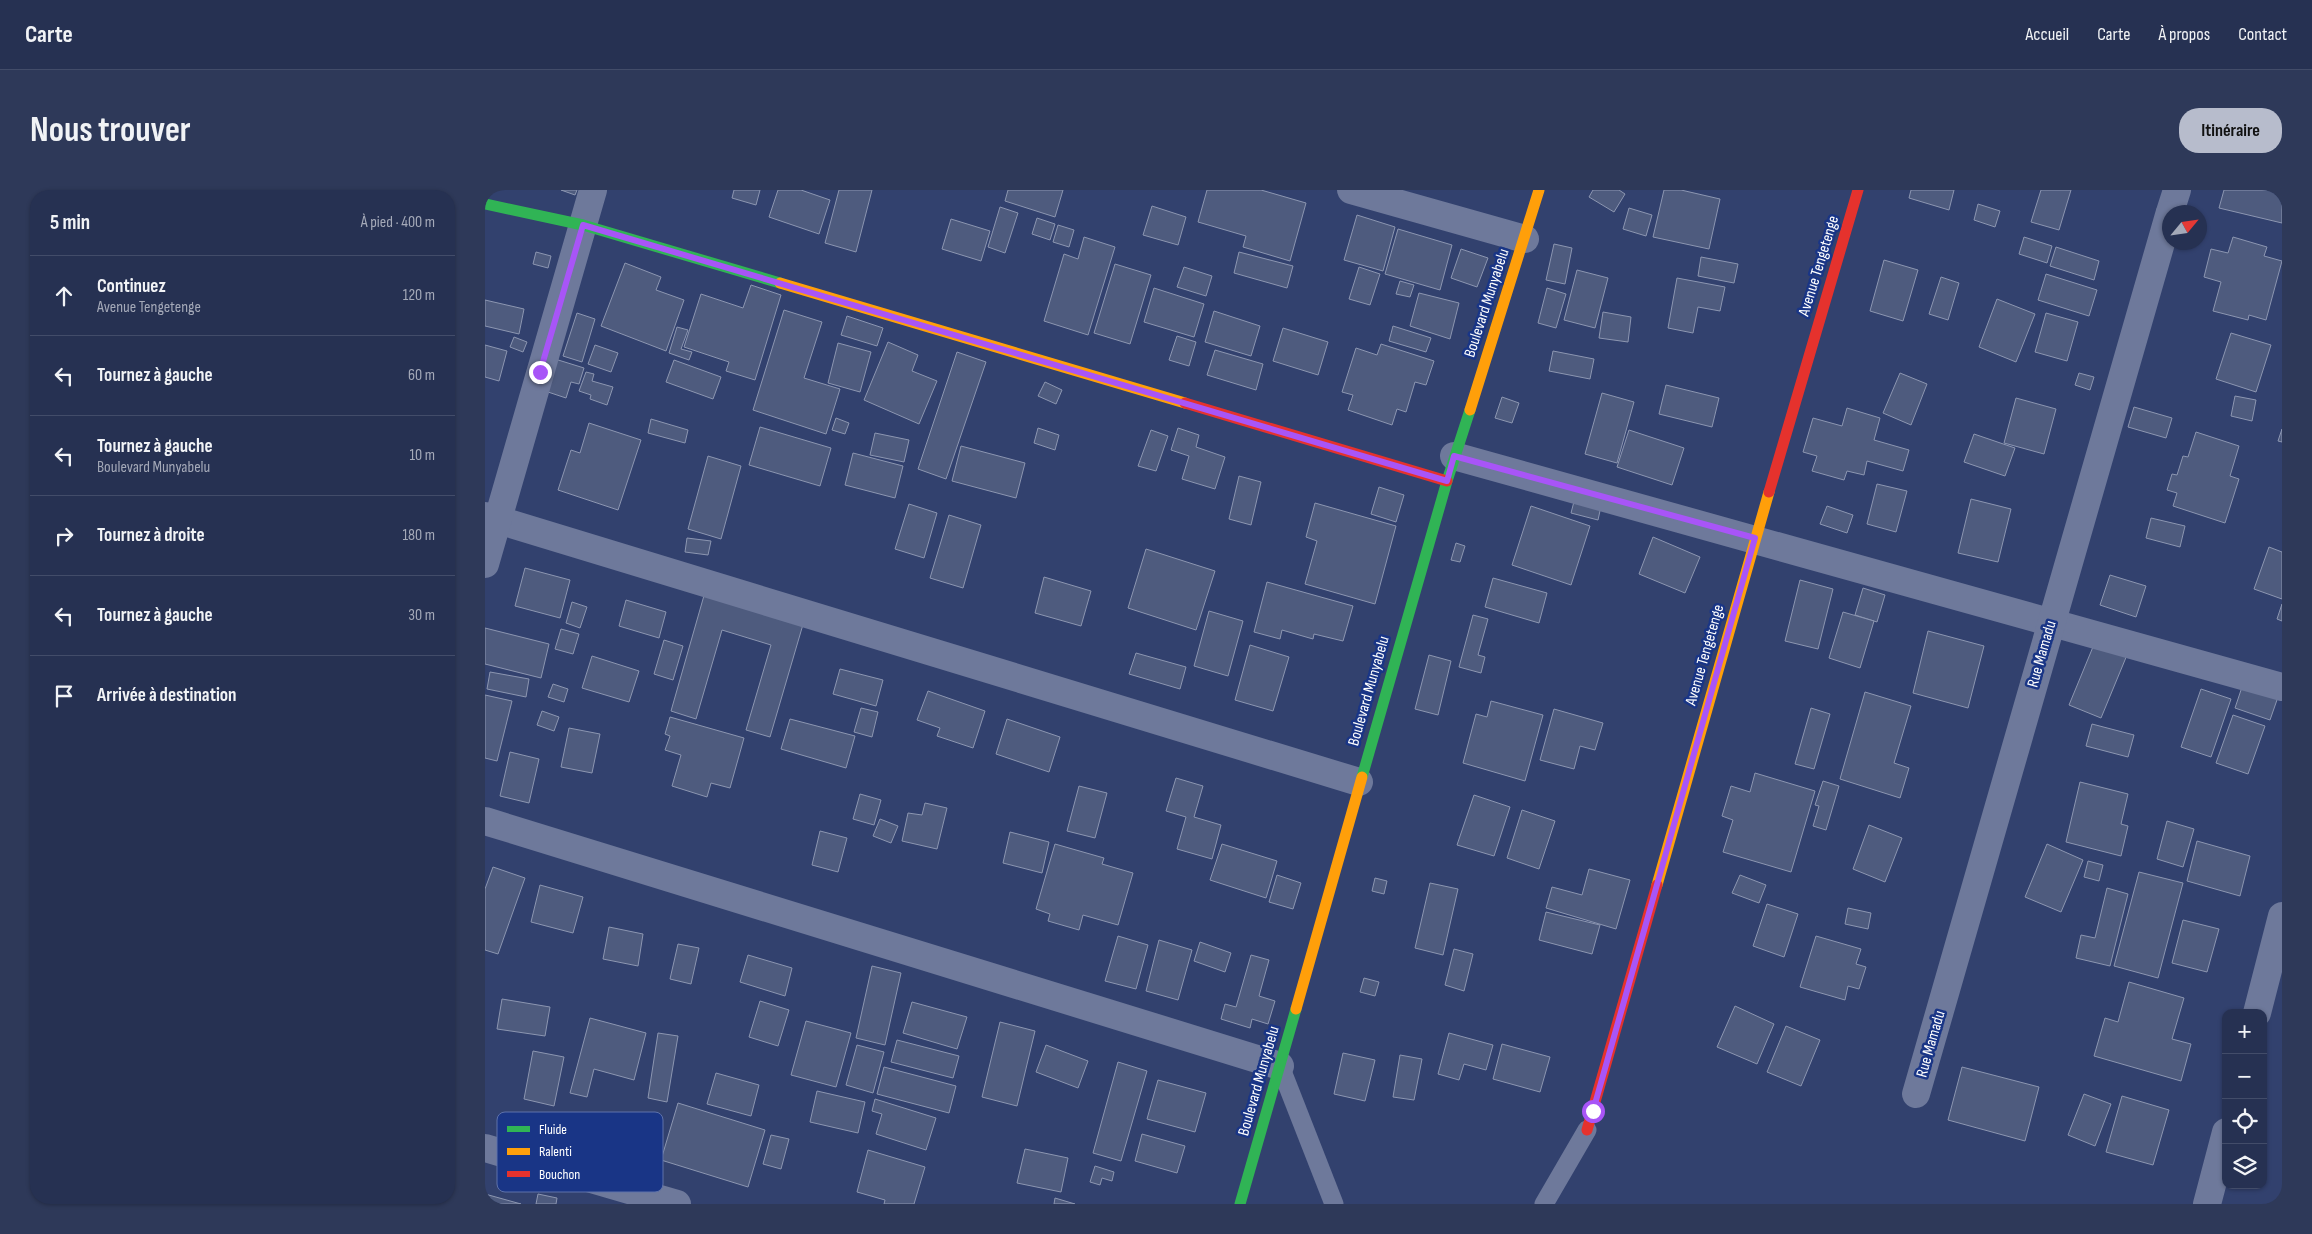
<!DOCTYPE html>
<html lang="fr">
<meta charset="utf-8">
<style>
body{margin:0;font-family:"Sofia Sans Condensed",sans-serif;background:#2e3959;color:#f1f3f6}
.controls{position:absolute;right:15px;bottom:15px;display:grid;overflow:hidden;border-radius:10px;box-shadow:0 1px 4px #0004}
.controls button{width:45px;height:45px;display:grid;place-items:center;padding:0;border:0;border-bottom:1px solid #424c69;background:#263152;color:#f1f3f6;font:25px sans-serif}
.compass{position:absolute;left:1677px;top:15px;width:45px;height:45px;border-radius:50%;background:#263152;box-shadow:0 1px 4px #0004;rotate:61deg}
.stop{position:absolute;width:15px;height:15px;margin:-11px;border:4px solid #a855f7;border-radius:50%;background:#fff}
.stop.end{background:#a855f7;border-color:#fff;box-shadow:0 1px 5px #0008}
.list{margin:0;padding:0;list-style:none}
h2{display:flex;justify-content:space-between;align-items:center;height:65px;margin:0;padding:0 20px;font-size:21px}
h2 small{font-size:16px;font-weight:400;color:#a4a9b8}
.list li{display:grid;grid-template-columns:32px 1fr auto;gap:15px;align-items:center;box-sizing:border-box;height:80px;padding:0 20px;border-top:1px solid #424c69}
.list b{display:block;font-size:19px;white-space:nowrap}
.list p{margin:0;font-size:16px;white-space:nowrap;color:#a4a9b8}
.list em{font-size:16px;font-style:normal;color:#a4a9b8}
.icon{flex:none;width:28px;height:28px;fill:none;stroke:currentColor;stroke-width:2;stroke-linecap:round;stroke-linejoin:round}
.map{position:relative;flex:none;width:1797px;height:1014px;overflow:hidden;border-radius:20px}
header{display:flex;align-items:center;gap:30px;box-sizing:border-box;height:70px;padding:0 25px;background:#263152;border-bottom:1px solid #424c69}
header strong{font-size:24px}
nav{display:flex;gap:28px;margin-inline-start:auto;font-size:18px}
.intro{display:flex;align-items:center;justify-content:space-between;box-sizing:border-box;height:120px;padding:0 30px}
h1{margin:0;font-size:35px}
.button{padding:12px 22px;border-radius:20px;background:#b7bccc;color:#111;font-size:18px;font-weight:700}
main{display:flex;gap:30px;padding:0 30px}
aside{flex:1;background:#263152;border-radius:20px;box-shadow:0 1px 4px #0004}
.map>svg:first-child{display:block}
</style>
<header>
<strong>Carte</strong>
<nav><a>Accueil</a><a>Carte</a><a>À propos</a><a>Contact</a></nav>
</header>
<div class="intro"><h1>Nous trouver</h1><a class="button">Itinéraire</a></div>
<main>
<aside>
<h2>5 min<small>À pied · 400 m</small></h2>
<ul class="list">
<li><svg class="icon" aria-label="ahead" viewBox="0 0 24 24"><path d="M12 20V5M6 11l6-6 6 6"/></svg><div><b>Continuez</b><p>Avenue Tengetenge</p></div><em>120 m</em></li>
<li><svg class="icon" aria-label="left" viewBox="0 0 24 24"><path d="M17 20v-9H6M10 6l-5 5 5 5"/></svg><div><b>Tournez à gauche</b></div><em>60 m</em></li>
<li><svg class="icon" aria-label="left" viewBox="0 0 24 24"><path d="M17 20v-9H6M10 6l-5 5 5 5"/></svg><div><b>Tournez à gauche</b><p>Boulevard Munyabelu</p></div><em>10 m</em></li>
<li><svg class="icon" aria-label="right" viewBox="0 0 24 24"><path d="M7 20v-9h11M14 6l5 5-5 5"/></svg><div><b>Tournez à droite</b></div><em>180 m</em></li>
<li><svg class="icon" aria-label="left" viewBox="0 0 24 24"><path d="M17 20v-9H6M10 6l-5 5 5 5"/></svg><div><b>Tournez à gauche</b></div><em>30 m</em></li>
<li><svg class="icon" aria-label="arrive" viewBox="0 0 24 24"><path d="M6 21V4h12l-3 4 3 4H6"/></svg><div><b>Arrivée à destination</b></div></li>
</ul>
</aside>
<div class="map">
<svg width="1797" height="1014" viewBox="0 0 1797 1014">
<rect width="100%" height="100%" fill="#32416e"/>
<g fill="#4e5b7e" stroke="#8c96b1">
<path d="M76 0H92L90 5Z"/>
<path d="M249 0H275L271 15 247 8Z"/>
<path d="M293 0H316L345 10 334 44 284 27Z"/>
<path d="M354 0H387L371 62 340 53Z"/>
<path d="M523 0H578L570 27 520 11Z"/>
<path d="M722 0H776L821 13 805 71 758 57 761 46 713 32Z"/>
<path d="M1108 0H1134L1140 4 1129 22 1104 7Z"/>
<path d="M1179 0H1196L1235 9 1224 59 1168 47Z"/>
<path d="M1426 0H1469L1464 20 1424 8Z"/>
<path d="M1556 0H1586L1574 40 1546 32Z"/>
<path d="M1739 0H1797V33L1734 18Z"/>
<path d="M1493 14 1515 21 1510 37 1489 30Z"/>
<path d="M667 16 701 27 693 55 658 45Z"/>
<path d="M515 17 533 23 520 63 503 57Z"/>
<path d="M1144 18 1167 25 1161 46 1138 39Z"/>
<path d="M872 25 910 37 898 81 859 70Z"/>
<path d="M552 28 570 34 565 50 547 44Z"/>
<path d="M466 29 505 41 496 71 457 59Z"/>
<path d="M573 35 589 40 584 57 568 52Z"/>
<path d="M913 39 967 55 955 100 900 84Z"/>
<path d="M599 47 630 57 603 145 559 131 579 64 593 69Z"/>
<path d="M1539 47 1567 56 1562 73 1534 64Z"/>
<path d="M1748 47 1782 57 1779 66 1797 71 1781 130 1764 125 1763 130 1728 121 1736 92 1719 87 1726 59 1743 63Z"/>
<path d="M1069 54 1087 58 1080 94 1061 90Z"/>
<path d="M1571 57 1614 71 1609 90 1565 76Z"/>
<path d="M976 59 1003 68 992 97 966 88Z"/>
<path d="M51 62 66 66 63 78 48 74Z"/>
<path d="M754 62 808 76 802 98 749 83Z"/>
<path d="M1216 67 1253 74 1249 93 1213 86Z"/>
<path d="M1399 70 1433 80 1418 131 1385 121Z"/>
<path d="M140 73 176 87 171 100 199 110 181 161 116 136Z"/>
<path d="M630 74 666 85 645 154 609 143Z"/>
<path d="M699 77 727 86 721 106 692 97Z"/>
<path d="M874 77 895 84 885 115 864 109Z"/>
<path d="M1092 80 1123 88 1110 138 1079 130Z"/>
<path d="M1561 84 1612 100 1604 126 1553 110Z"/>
<path d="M1456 87 1474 93 1463 130 1444 124Z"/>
<path d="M1192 88 1240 97 1235 121 1213 117 1208 143 1183 138Z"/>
<path d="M915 91 929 95 925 107 911 104Z"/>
<path d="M266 95 296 105 270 190 241 181 244 172 199 157 216 104 258 118Z"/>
<path d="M669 98 719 114 709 147 659 132Z"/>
<path d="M1062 98 1081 104 1071 138 1053 133Z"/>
<path d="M934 103 974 113 965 149 925 136Z"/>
<path d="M1512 109 1550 124 1531 172 1494 157Z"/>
<path d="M0 110 39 119 34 144 0 136Z"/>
<path d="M299 120 337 132 319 188 355 199 341 244 268 220Z"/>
<path d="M729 121 775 136 766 166 720 152Z"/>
<path d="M1118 122 1146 127 1143 152 1114 148Z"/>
<path d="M92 123 110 129 97 172 78 166Z"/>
<path d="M1561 123 1593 132 1582 171 1550 162Z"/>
<path d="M362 126 398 138 392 156 356 145Z"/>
<path d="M908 136 946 148 941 162 904 151Z"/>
<path d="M192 137 203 140 196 159 207 162 204 170 184 163Z"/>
<path d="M798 138 843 152 833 185 788 171Z"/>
<path d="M1746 143 1786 155 1771 202 1731 189Z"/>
<path d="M692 146 711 152 704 176 684 170Z"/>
<path d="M29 147 42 152 38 162 25 157Z"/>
<path d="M403 152 433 165 427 181 452 191 434 234 379 210Z"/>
<path d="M353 153 386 162 375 202 343 193Z"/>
<path d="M896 154 949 171 941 195 930 192 921 222 912 219 907 235 863 220 868 205 857 202 871 158 892 165Z"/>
<path d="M0 155 22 161 14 191 0 187Z"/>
<path d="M110 155 133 163 126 182 103 174Z"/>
<path d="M730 160 778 174 771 200 722 185Z"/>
<path d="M1068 161 1109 169 1105 189 1064 181Z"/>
<path d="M472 162 501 172 461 289 433 279Z"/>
<path d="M70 169 99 178 94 194 86 192 81 208 60 201Z"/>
<path d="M189 170 236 187 228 209 181 192Z"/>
<path d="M101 182 109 184 107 191 128 197 122 215 105 209 106 205 94 201Z"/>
<path d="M1415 183 1442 194 1426 235 1398 223Z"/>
<path d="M1594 183 1609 187 1605 200 1590 195Z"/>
<path d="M560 192 577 200 571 214 553 206Z"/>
<path d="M1181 195 1234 208 1227 237 1174 224Z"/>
<path d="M1117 203 1149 212 1132 273 1100 264Z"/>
<path d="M1750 206 1771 210 1767 231 1746 226Z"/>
<path d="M1017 207 1034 213 1027 233 1010 228Z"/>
<path d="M1531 208 1571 219 1559 264 1519 253Z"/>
<path d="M1649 217 1687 228 1681 248 1643 237Z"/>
<path d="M1362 218 1395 228 1389 250 1424 260 1418 281 1382 271 1379 285 1362 281 1359 290 1327 281 1332 266 1318 262 1328 228 1357 236Z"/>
<path d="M351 228 364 233 360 244 347 240Z"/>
<path d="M166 229 203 240 200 253 163 243Z"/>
<path d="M104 233 156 250 133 320 73 300 86 260 95 263Z"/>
<path d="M275 237 346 258 335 296 264 275Z"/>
<path d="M553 238 574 245 570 260 549 253Z"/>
<path d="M693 238 714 245 711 257 740 267 730 299 697 289 704 266 686 260Z"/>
<path d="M1797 239V252L1793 251Z"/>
<path d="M666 240 683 246 671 281 653 276Z"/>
<path d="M1144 240 1199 258 1187 295 1132 277Z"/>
<path d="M1711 242 1754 256 1745 286 1754 289 1740 333 1688 316 1692 303 1682 300 1687 284 1692 285 1698 266 1703 267Z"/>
<path d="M390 243 424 250 419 272 385 265Z"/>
<path d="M1489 244 1530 258 1520 286 1479 272Z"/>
<path d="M476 256 540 273 531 308 467 291Z"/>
<path d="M368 263 418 276 410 308 360 295Z"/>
<path d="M223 266 256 276 236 349 203 339Z"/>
<path d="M754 286 776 292 766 335 744 329Z"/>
<path d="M1392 294 1422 301 1411 342 1382 334Z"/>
<path d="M894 297 919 305 911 332 886 324Z"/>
<path d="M1092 300 1118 307 1113 330 1086 323Z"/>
<path d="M1486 309 1526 319 1513 372 1473 363Z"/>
<path d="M830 313 911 336 890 414 820 394 832 351 821 347Z"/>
<path d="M424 314 452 323 439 368 410 359Z"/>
<path d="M1046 316 1105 336 1086 395 1027 375Z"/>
<path d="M1342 316 1368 325 1362 343 1335 334Z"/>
<path d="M464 325 496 335 478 398 445 388Z"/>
<path d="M1666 328 1700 336 1695 357 1661 348Z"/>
<path d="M1168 347 1215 367 1200 403 1154 384Z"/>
<path d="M202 348 226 351 223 365 200 362Z"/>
<path d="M971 353 980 356 975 372 966 370Z"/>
<path d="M1784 357 1797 362V409L1769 399Z"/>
<path d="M661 359 730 381 711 440 643 418Z"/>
<path d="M40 378 85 390 75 428 30 416Z"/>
<path d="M1625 385 1661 396 1651 427 1615 415Z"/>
<path d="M559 387 606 401 596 436 550 423Z"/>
<path d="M1008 388 1062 403 1054 433 1000 417Z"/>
<path d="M1315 390 1348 399 1333 459 1300 451Z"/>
<path d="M782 392 868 416 858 451 829 444 828 449 797 440 795 449 769 442Z"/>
<path d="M1378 398 1400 405 1392 432 1370 425Z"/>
<path d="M220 402 319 431 285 547 261 540 286 455 237 440 211 529 186 521Z"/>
<path d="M141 410 181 422 174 448 134 436Z"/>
<path d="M87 412 102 417 95 438 81 433Z"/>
<path d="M1797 414V431L1792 429Z"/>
<path d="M724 421 758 431 743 486 709 476Z"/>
<path d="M1358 422 1389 431 1375 478 1344 468Z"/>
<path d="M988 425 1003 429 993 465 1000 467 996 483 974 477Z"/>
<path d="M0 438 64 454 56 488 0 474Z"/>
<path d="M76 439 94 444 88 464 70 459Z"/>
<path d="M1443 441 1499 456 1483 518 1428 503Z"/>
<path d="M179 450 198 456 188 490 169 484Z"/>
<path d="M1610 452 1642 465 1616 528 1584 515Z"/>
<path d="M765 455 804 467 788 521 750 510Z"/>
<path d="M651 463 701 477 695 499 644 484Z"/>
<path d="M944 465 966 471 953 525 930 519Z"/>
<path d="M107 466 154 481 144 512 97 498Z"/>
<path d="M355 479 398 490 391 516 348 504Z"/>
<path d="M5 482 44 489 41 507 2 499Z"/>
<path d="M68 494 83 499 79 512 63 507Z"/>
<path d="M1758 494 1793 507 1785 530 1750 518Z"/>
<path d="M1716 499 1746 509 1726 567 1696 557Z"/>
<path d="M443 501 500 521 488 558 452 546 455 538 432 530Z"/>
<path d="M1380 502 1426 516 1409 573 1424 578 1415 608 1355 589Z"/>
<path d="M0 505 27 511 12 571 0 568Z"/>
<path d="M1006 511 1058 525 1040 591 978 573 991 524 1002 527Z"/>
<path d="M376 518 393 522 387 547 369 542Z"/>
<path d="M1326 518 1345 524 1329 579 1310 574Z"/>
<path d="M1069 519 1118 533 1110 560 1095 556 1089 579 1055 570Z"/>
<path d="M57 521 74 527 69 541 52 535Z"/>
<path d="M1748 525 1780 536 1763 584 1731 573Z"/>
<path d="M185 527 259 548 245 598 226 593 222 607 187 596 196 565 180 560 185 546 180 544Z"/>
<path d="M305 529 370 546 361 578 296 559Z"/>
<path d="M522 529 575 547 564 582 511 564Z"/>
<path d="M1607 534 1649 545 1643 567 1601 556Z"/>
<path d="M84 538 115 544 107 583 76 577Z"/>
<path d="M25 562 54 569 44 613 15 606Z"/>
<path d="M1270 583 1330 601 1306 682 1238 662 1248 630 1237 626 1246 596 1265 602Z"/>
<path d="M691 588 718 596 709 627 736 635 727 669 692 659 701 627 681 621Z"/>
<path d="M1338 591 1354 596 1341 640 1328 636 1334 616 1330 615Z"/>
<path d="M1595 592 1643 604 1636 634 1643 636 1636 666 1581 652Z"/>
<path d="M594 596 622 603 610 648 582 641Z"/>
<path d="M375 604 396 610 389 635 368 629Z"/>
<path d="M989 605 1025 617 1009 666 972 655Z"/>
<path d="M440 613 462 618 452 659 417 651 423 623 437 625Z"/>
<path d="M1037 620 1070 631 1054 679 1022 668Z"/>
<path d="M395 629 413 636 406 653 388 646Z"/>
<path d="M1682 631 1709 639 1698 677 1672 669Z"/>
<path d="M1384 635 1417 648 1400 692 1368 679Z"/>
<path d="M335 641 362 648 353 682 327 675Z"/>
<path d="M525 642 564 652 557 683 518 673Z"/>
<path d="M1712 651 1765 666 1755 706 1702 691Z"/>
<path d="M570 654 619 668 617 674 648 683 633 735 598 725 594 740 563 731 565 724 551 719Z"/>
<path d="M737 654 792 671 781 708 725 690Z"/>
<path d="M1562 654 1598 670 1576 722 1540 707Z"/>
<path d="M1603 671 1618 675 1614 691 1599 687Z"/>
<path d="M8 677 40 688 13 764 0 760V699Z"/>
<path d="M1104 679 1145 690 1131 739 1061 718 1067 697 1097 705Z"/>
<path d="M1654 682 1698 693 1673 788 1629 776Z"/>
<path d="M792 685 816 693 808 719 784 712Z"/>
<path d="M1255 685 1281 695 1274 713 1247 703Z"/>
<path d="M890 688 902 691 899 704 887 701Z"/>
<path d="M945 693 973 699 958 765 930 758Z"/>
<path d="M55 695 98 707 88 743 46 732Z"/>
<path d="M1622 698 1643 704 1625 776 1591 768 1596 745 1610 748Z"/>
<path d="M1282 714 1313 724 1299 767 1268 756Z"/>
<path d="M1363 718 1386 723 1383 739 1360 734Z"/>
<path d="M1061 722 1115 735 1107 764 1054 750Z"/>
<path d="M1698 730 1734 739 1722 782 1687 773Z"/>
<path d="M124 737 158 744 153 776 118 769Z"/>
<path d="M633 746 663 755 651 799 620 791Z"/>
<path d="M1331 746 1376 759 1371 774 1381 777 1374 799 1363 796 1360 810 1315 797Z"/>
<path d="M674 750 707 760 693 810 661 801Z"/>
<path d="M715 752 746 763 740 782 709 771Z"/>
<path d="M193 754 214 758 206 794 185 789Z"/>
<path d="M969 759 988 764 979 801 960 795Z"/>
<path d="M263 765 307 778 300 806 255 792Z"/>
<path d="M766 765 784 770 774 806 790 811 783 834 767 829 765 838 736 829 740 814 751 817Z"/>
<path d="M387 776 416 783 400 855 371 848Z"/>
<path d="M879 788 894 792 890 806 875 802Z"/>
<path d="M1644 792 1699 808 1687 849 1706 854 1696 891 1609 866 1620 828 1633 832Z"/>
<path d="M17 809 65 817 60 846 12 839Z"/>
<path d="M275 811 304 820 293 856 264 847Z"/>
<path d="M427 812 482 827 472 859 418 843Z"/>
<path d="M1250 816 1289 834 1272 874 1232 857Z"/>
<path d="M105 828 161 843 149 890 109 879 102 907 85 903Z"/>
<path d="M321 831 366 843 351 897 306 885Z"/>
<path d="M515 832 550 841 532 916 497 907Z"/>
<path d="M1301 836 1335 850 1316 896 1282 882Z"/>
<path d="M173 843 193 846 182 912 163 908Z"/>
<path d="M964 843 1008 855 1001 880 979 874 974 890 953 884Z"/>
<path d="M412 850 474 866 468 888 406 872Z"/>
<path d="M1017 854 1065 867 1055 902 1008 889Z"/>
<path d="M372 855 399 862 388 903 361 895Z"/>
<path d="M561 855 603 871 593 898 551 882Z"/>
<path d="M48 861 79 867 69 916 39 909Z"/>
<path d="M858 863 890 870 880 911 849 904Z"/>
<path d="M915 865 937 869 929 910 908 907Z"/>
<path d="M633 872 662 881 636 971 608 963Z"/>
<path d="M399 877 471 896 464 923 392 904Z"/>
<path d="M1477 877 1554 897 1540 951 1463 930Z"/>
<path d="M231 883 274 895 266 926 222 914Z"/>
<path d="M673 890 721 903 710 942 662 929Z"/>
<path d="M332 901 380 912 373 943 325 932Z"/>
<path d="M1599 904 1626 914 1610 956 1583 945Z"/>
<path d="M1637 906 1684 920 1668 975 1621 962Z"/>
<path d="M390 909 451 928 441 960 391 944 397 924 387 921Z"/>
<path d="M193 913 280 940 263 997 176 970Z"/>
<path d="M657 944 700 956 692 983 650 971Z"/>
<path d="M286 945 304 949 296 979 278 974Z"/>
<path d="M540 959 583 968 576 1002 532 993Z"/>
<path d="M383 960 440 977 429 1014H399L400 1010 372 1002Z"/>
<path d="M610 976 629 982 627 991 617 988 615 995 605 992Z"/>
<path d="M0 1004 36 1014H0Z"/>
<path d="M53 1004 72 1008 71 1014H51Z"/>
<path d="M570 1008 590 1014H569Z"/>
</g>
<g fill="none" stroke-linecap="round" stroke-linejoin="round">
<g stroke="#6e799b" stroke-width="19">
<path d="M795 876 849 1014"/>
<path d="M1059 1014 1102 940"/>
</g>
<g stroke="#6e799b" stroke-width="28">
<path d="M866 0 1040 49"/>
<path d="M1685 22 1692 0"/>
<path d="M969 266C1246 341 1521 421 1797 497"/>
<path d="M0 326 874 592"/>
<path d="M0 374 108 0"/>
<path d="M0 631 795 876"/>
<path d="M1772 823 1797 726"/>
<path d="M1431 904 1684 25"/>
<path d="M0 958 192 1014"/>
<path d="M1722 1014 1741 942"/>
</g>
<g stroke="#30b455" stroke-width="11">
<path d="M0 14 98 35 295 93"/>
<path d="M877 587 962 291 985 220"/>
<path d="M755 1014 811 819"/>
</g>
<g stroke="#ff9f0a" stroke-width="11">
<path d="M295 93 700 213"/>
<path d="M985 220 1054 0"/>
<path d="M1172 695 1284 302"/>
<path d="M811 819 877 587"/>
</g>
<g stroke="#e5322d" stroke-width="11">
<path d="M700 213 962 291"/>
<path d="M1284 302 1373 0"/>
<path d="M1102 940 1172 695"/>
</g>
</g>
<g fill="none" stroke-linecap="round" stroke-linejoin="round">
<path stroke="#a855f7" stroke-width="6" d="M55 182 98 35 962 291 969 266 1270 348 1108 921"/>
</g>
<g text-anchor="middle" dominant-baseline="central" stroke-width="5" stroke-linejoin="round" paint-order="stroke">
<g font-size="16" fill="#fff" stroke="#193586">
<text transform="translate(1334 76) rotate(-73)">Avenue Tengetenge</text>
<text transform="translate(1002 113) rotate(-72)">Boulevard Munyabelu</text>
<text transform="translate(1557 464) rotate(-74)">Rue Mamadu</text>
<text transform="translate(1220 465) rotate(-74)">Avenue Tengetenge</text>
<text transform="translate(884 501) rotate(-74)">Boulevard Munyabelu</text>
<text transform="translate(1446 854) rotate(-74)">Rue Mamadu</text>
<text transform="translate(774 891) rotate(-74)">Boulevard Munyabelu</text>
</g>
</g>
<rect x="12" y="922" width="166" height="80" rx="8" fill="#193586" stroke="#5e72aa" stroke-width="1"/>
<rect x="22" y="936" width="23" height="6" fill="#30b455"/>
<rect x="22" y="958" width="23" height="7" fill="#ff9f0a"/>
<rect x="22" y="981" width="23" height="6" fill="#e5322d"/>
<g font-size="14" fill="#fff">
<text x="54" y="944">Fluide</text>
<text x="54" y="966">Ralenti</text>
<text x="54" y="989">Bouchon</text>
</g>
</svg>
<div class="controls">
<button>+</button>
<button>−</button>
<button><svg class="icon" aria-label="locate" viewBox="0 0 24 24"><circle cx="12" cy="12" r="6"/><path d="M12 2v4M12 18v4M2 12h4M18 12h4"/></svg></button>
<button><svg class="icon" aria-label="layers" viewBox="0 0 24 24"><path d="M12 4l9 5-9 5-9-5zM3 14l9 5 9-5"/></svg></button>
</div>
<svg class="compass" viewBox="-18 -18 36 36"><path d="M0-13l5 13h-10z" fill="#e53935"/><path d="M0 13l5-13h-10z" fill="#a4a9b8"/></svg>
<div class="stop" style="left:1108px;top:921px"></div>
<div class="stop end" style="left:55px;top:182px"></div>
</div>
</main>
